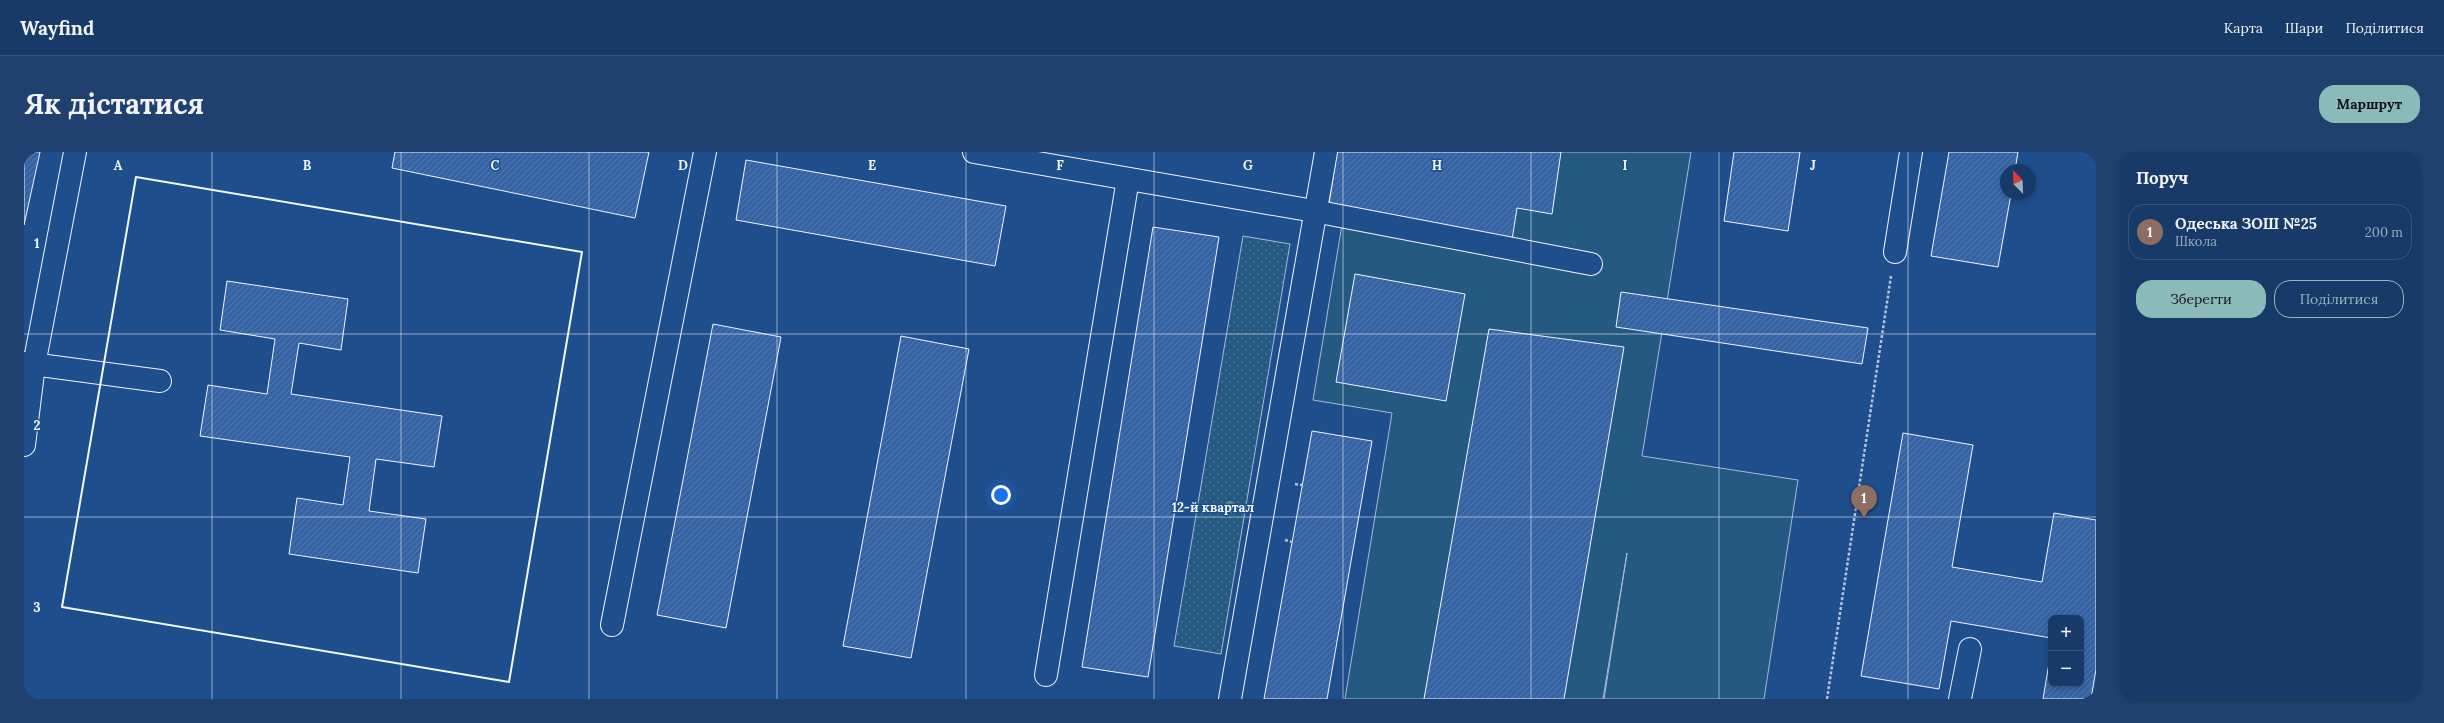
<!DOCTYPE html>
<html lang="uk">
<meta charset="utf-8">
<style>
body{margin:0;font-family:Lora,serif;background:#20416f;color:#f1f3f6}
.controls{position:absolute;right:12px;bottom:12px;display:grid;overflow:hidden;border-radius:8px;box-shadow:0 2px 6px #0003}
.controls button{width:36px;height:36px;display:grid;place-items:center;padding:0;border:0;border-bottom:1px solid #36547d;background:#173a69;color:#f1f3f6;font:20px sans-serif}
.compass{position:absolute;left:1976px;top:12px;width:36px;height:36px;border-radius:50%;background:#173a69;box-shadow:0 2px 6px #0003;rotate:337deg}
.you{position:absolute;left:977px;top:343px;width:14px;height:14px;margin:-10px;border:3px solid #fff;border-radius:50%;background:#1a73e8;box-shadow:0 0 0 6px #1a73e833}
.badge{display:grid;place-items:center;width:26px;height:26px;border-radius:50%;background:#8bbbb9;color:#fff;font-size:13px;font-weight:700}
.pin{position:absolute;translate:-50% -33px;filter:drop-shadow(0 1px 2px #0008)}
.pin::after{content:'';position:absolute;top:21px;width:14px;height:12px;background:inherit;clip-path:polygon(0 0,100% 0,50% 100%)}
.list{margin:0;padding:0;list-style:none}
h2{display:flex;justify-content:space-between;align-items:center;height:52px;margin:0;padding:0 16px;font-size:17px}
h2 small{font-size:13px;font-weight:400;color:#9eadc0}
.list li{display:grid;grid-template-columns:26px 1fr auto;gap:12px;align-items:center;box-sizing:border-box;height:56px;margin:0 8px 8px;padding:0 8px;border:1px solid #36547d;border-radius:16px}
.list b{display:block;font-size:15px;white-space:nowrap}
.list p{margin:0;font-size:13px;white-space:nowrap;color:#9eadc0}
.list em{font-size:13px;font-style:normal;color:#9eadc0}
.actions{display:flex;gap:8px;padding:12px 16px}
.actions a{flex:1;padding:9px 0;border:1px solid #8bbbb9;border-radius:16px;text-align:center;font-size:14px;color:#8bbbb9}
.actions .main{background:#8bbbb9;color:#111}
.map{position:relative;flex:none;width:2072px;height:547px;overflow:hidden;border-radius:16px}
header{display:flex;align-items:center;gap:24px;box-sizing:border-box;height:56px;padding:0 20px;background:#173a69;border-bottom:1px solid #36547d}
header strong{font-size:19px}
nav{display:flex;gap:22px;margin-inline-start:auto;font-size:14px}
.intro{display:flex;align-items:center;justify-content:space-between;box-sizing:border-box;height:96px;padding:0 24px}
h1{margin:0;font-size:28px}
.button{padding:10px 18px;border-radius:16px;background:#8bbbb9;color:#111;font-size:14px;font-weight:700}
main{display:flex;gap:24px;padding:0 24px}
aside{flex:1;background:#173a69;border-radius:16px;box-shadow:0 2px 6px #0003}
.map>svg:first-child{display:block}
</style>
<header>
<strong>Wayfind</strong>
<nav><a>Карта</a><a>Шари</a><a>Поділитися</a></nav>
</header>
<div class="intro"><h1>Як дістатися</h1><a class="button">Маршрут</a></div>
<main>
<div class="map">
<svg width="2072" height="547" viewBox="0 0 2072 547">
<defs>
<pattern id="grass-dots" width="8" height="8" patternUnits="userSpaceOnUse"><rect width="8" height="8" fill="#245a82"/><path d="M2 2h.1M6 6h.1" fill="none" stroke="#447295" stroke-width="1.8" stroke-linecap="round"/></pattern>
<pattern id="building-hatch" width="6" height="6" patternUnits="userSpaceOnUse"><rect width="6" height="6" fill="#3563a3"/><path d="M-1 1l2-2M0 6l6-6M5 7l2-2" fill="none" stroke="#537ab1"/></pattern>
</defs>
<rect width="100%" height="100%" fill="#1f4e8c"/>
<path fill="url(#grass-dots)" stroke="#a8bbd7" d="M1219 84 1266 92 1197 502 1150 494Z"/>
<path fill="#245a82" stroke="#a8bbd7" d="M1330 0H1667L1618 304 1774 328 1740 547H1580L1603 401 1579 547H1321L1368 261 1289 248Z"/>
<g fill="url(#building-hatch)" stroke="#f2f6ff">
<path d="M0 0H16L0 73Z"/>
<path d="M371 0H625L611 66 368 16Z"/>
<path d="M1313 0H1537L1528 62 1493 56 1488 88 1304 58Z"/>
<path d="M1710 0H1776L1764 79 1700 69Z"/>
<path d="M1925 0H1994L1991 18H1982V42H1987L1974 115 1907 104Z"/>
<path d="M722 8 982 54 971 114 712 68Z"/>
<path d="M1129 75 1195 85 1124 525 1058 515Z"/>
<path d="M1331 122 1441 142 1422 249 1312 230Z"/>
<path d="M203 129 324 147 317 198 275 191 267 242 418 264 410 315 352 307 345 359 402 367 394 421 265 402 273 346 319 353 326 305 176 284 184 233 243 242 251 187 196 178Z"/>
<path d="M1597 140 1844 176 1838 212 1592 175Z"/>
<path d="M689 172 757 185 702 476 633 463Z"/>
<path d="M1465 177 1600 195 1540 547H1400Z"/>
<path d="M877 184 945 197 887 506 819 494Z"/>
<path d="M1288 279 1348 289 1303 547H1240Z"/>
<path d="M1879 281 1949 293 1928 415 2018 430 2030 361 2072 368V517L2067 547H2019L2027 499V532H2057V466H2027V486L1927 469 1915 537 1837 524Z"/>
</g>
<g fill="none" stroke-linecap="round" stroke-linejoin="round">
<g stroke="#f2f6ff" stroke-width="24">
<g id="minor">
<path d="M950 0 1290 59 1567 112"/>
<path d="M1871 100 1887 0"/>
<path d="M0 211 136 229"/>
<path d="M0 293 10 213 51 0"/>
<path d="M588 473 681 0"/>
<path d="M1022 523 1104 27"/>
<path d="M1206 547 1302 0"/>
<path d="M1936 547 1946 497"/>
</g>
</g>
<g stroke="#b3c4dc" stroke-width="2.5" stroke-dasharray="3 2" stroke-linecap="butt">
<path d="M1271 332 1278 333"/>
<path d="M1261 388 1268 390"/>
<path d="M1803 547 1867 124"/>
</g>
<use href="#minor" stroke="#1f4e8c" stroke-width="22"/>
<path stroke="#f2f6ff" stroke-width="2" d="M112 25 558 100 485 530 38 455Z"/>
</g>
<circle fill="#61919a" cx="1206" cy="355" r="6"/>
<path fill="none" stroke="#f2f6ff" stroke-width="1" stroke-opacity="0.55" d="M188 0V547M377 0V547M565 0V547M753 0V547M942 0V547M1130 0V547M1319 0V547M1507 0V547M1695 0V547M1884 0V547M0 182H2072M0 365H2072"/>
<g text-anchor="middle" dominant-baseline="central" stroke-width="3" stroke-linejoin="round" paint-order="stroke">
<g font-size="13" font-weight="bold" fill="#f2f6ff" stroke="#1f4e8c">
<text x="1189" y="355">12-й квартал</text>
</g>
</g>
<g font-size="13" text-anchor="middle" font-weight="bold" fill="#f2f6ff" stroke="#1f4e8c" stroke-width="3" stroke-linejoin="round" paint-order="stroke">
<text x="94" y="18">A</text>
<text x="283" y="18">B</text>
<text x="471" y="18">C</text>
<text x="659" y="18">D</text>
<text x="848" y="18">E</text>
<text x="1036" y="18">F</text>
<text x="1224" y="18">G</text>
<text x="1413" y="18">H</text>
<text x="1601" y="18">I</text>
<text x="1789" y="18">J</text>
<text x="13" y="96">1</text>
<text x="13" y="278">2</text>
<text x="13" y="460">3</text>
</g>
</svg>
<div class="controls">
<button>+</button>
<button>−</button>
</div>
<svg class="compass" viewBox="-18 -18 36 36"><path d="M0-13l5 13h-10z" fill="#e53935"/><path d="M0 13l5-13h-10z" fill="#9eadc0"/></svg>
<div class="you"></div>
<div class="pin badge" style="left:1840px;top:366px;background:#8d6e63">1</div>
</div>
<aside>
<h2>Поруч<small></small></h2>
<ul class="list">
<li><span class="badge" style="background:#8d6e63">1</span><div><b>Одеська ЗОШ №25</b><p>Школа</p></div><em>200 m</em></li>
</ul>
<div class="actions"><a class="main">Зберегти</a><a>Поділитися</a></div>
</aside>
</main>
